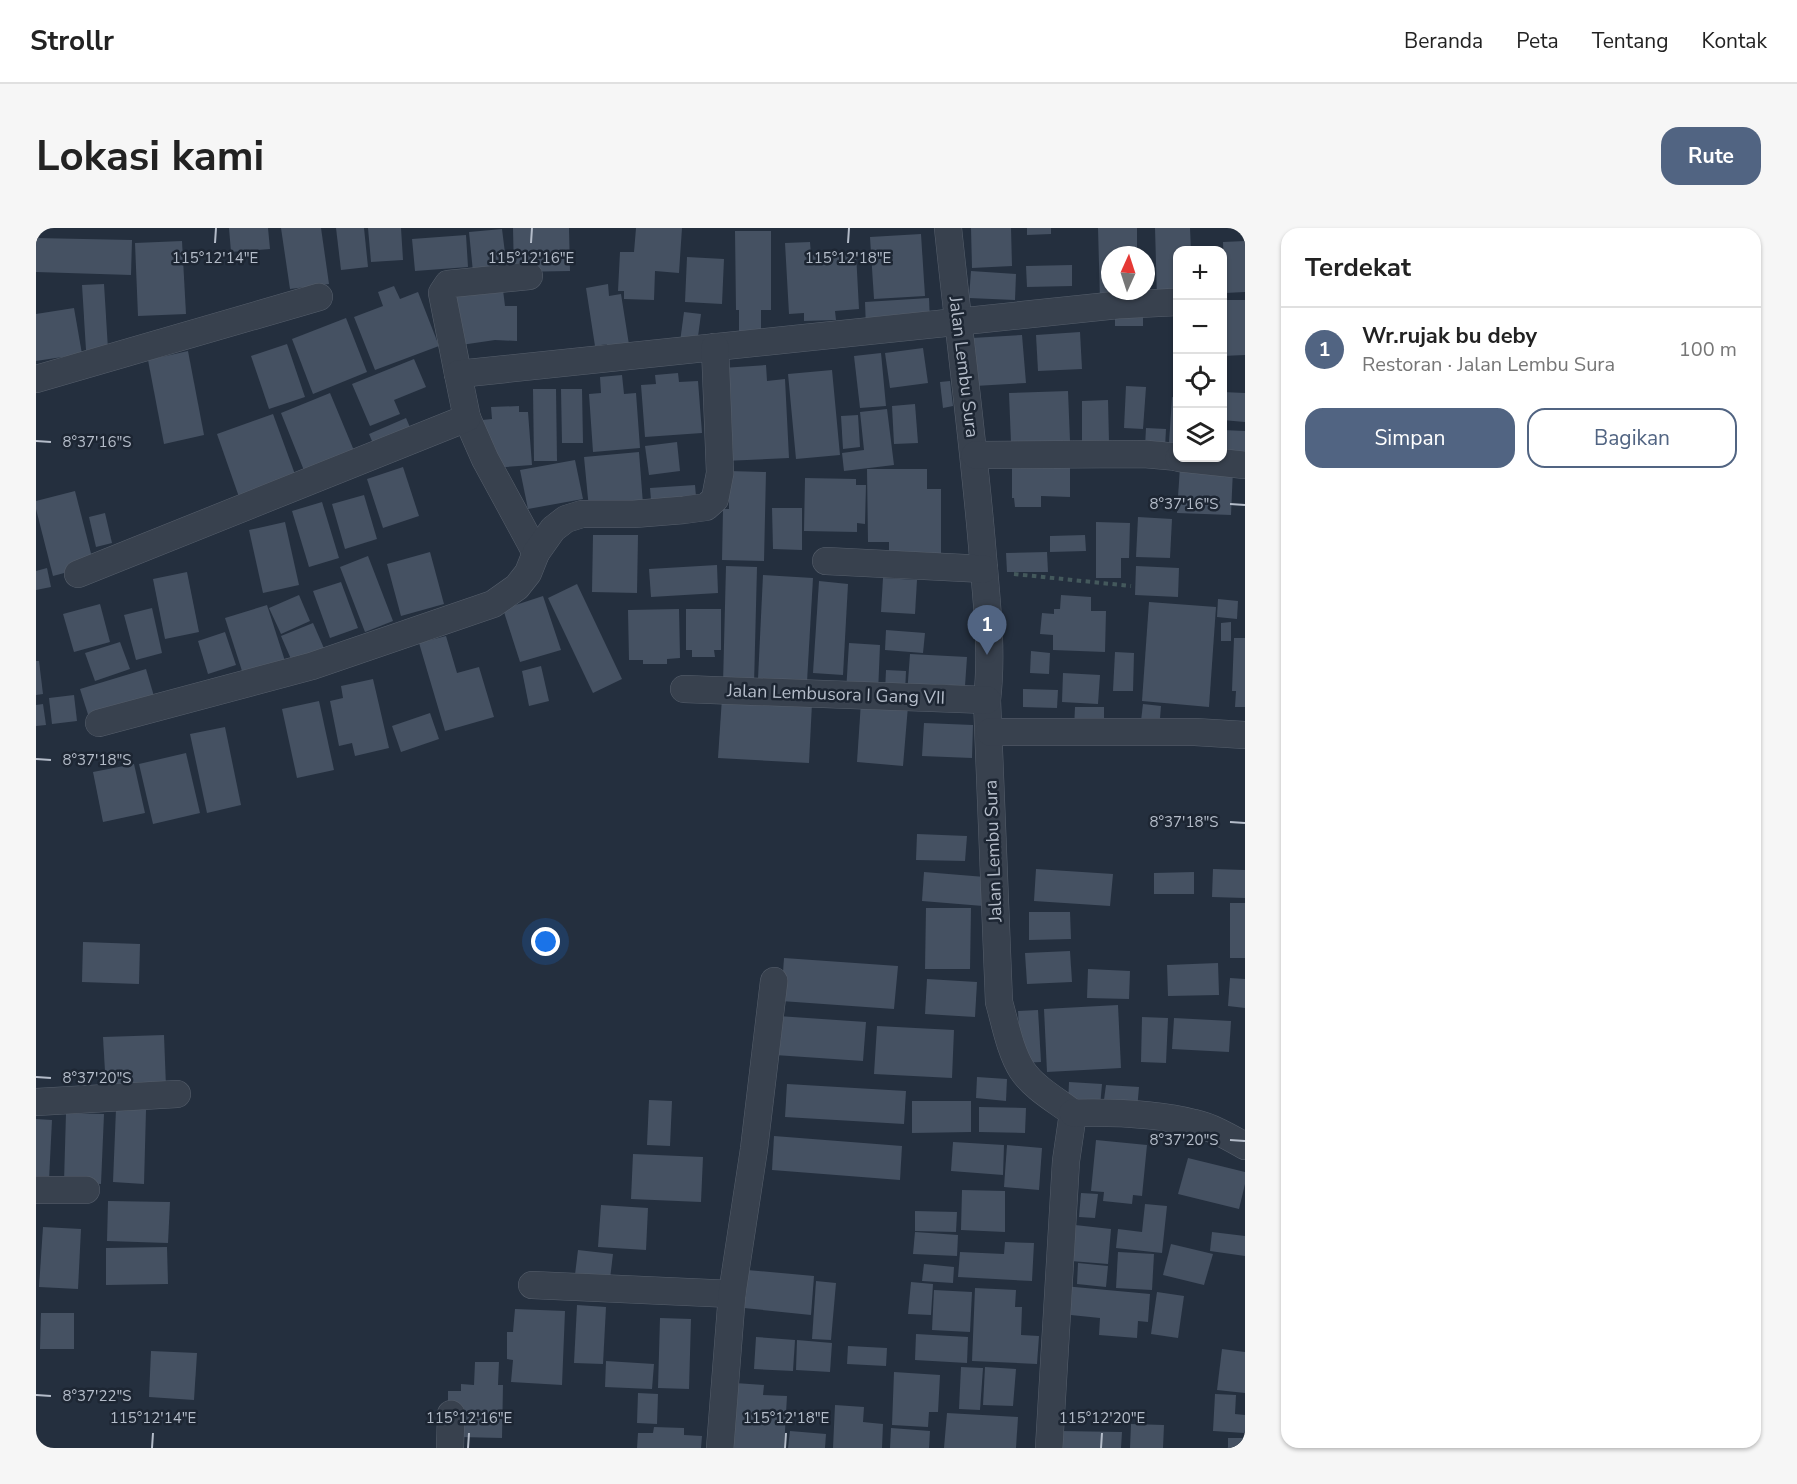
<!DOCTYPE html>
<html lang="id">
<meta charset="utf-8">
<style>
body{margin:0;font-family:"Nunito Sans",sans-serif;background:#f6f6f6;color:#222}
.controls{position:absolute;right:18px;top:18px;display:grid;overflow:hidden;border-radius:12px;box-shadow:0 2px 4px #0004}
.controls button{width:54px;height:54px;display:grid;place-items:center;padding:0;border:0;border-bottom:2px solid #e0e0e0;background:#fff;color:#222;font:30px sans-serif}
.compass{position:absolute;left:1065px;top:18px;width:54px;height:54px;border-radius:50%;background:#fff;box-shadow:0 2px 4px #0004;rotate:3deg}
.you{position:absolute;left:510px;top:714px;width:21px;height:21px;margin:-15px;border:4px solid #fff;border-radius:50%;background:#1a73e8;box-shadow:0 0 0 9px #1a73e833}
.badge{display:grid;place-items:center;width:39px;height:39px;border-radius:50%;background:#516482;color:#fff;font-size:20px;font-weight:700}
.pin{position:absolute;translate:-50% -50px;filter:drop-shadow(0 2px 3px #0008)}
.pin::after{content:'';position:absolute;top:32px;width:21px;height:18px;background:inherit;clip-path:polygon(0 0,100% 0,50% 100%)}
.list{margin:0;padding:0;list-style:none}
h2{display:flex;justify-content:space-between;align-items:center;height:78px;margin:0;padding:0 24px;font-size:26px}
h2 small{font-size:20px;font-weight:400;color:#767676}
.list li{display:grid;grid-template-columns:39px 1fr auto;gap:18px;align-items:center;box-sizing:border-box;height:84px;padding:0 24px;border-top:2px solid #e0e0e0}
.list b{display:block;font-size:22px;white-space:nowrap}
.list p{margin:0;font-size:20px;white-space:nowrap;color:#767676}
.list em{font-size:20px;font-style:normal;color:#767676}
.actions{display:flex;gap:12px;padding:18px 24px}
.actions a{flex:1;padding:14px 0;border:2px solid #516482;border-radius:18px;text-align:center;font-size:21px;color:#516482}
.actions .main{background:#516482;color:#fff}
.icon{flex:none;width:33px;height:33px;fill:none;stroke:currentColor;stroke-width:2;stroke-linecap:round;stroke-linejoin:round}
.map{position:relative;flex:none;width:1209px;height:1220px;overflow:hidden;border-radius:18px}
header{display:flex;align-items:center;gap:36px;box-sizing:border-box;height:84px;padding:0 30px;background:#fff;border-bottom:2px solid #e0e0e0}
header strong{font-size:28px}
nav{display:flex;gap:33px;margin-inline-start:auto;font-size:21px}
.intro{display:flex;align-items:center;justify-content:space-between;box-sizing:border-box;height:144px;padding:0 36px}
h1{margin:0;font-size:42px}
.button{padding:15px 27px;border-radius:18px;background:#516482;color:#fff;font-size:21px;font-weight:700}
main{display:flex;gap:36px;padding:0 36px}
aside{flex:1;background:#fff;border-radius:18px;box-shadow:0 2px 4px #0004}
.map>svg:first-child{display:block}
</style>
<header>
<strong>Strollr</strong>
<nav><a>Beranda</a><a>Peta</a><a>Tentang</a><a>Kontak</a></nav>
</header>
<div class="intro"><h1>Lokasi kami</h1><a class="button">Rute</a></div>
<main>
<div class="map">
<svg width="1209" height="1220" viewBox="0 0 1209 1220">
<rect width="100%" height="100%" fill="#242f3e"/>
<g fill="#455162">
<path d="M193 0H232L234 21 195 24Z"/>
<path d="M245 0H285L293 56 254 61Z"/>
<path d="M300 0H328L332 39 305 42Z"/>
<path d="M332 0H365L367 32 335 34Z"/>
<path d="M477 0H533L534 43 478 44Z"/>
<path d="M600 0H646L643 45 619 43 618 72 588 71V63H582L584 24H598Z"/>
<path d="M935 0H975L976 38 936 40Z"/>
<path d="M991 0H1015V6L991 7Z"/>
<path d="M1062 0H1101V27H1074V63H1102L1064 72Z"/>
<path d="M1119 0H1154L1155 22H1142V69L1121 70Z"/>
<path d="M466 1 471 41 437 44 433 4Z"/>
<path d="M699 3H735V82H725V109H703V82H700Z"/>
<path d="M885 6 889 68 838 71 834 9Z"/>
<path d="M430 7 432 39 379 43 376 11Z"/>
<path d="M0 10 96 12 95 47 0 44Z"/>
<path d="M146 13 150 86 102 88 99 15Z"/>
<path d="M1209 13V64L1189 65 1187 14Z"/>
<path d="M774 14 775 27 820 25 823 81 799 83 800 92 768 93V85L753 86 749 15Z"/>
<path d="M651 29 688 31 686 76 649 74Z"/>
<path d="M1036 37V58L991 59 990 38Z"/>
<path d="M935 43 980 46 979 72 933 70Z"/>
<path d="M68 56 72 121 50 122 46 57Z"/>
<path d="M572 56 573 68 585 66 594 123 572 126 571 116 559 118 550 60Z"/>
<path d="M358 58 364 71 382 64 403 118 339 142 318 89 347 78 342 64Z"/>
<path d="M467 62 469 78H481V113L459 112 425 117 418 69Z"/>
<path d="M893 70 894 95 830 100 829 74Z"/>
<path d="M1188 72H1209V127L1186 128Z"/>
<path d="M1079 78 1107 79V98H1079Z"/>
<path d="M38 80 46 126 0 133V86Z"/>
<path d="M648 84 665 86 661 116 644 114Z"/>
<path d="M310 90 331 144 277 166 256 111Z"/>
<rect x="1138" y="91" width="4" height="38"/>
<path d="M1044 104 1046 141 1002 143 1000 107Z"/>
<path d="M986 107 990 155 939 158 936 110Z"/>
<path d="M251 116 269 169 233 181 215 128Z"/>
<path d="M887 120 892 155 854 160 849 125Z"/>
<path d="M152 123 168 207 128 216 112 132Z"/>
<path d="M845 125 850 178 824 180 818 128Z"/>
<path d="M378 131 390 159 358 172 364 186 334 198 316 156Z"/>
<path d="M730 137 731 153 749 151 753 230 688 233 686 140Z"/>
<path d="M796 142 804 227 760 231 752 146Z"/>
<path d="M642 145 643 154 662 153 666 205 609 209 605 157 620 156 619 147Z"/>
<path d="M586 147 588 166 600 165 604 220 557 224 553 166 565 165 564 149Z"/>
<path d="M914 153 917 178 907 180 904 154Z"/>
<path d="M1090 158 1110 159 1107 201 1088 200Z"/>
<path d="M497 161H520L521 233H498Z"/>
<path d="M525 161H546L547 215H526Z"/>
<path d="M1032 163 1034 213 975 215 973 165Z"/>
<path d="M1186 164 1209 165V194L1186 192Z"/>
<path d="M294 165 319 225 269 245 245 185Z"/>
<path d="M1136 169 1142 170V216L1133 215Z"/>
<path d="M1072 172 1073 214H1046V173Z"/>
<path d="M879 176 882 215 858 216 856 178Z"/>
<path d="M483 178V184H492L496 237 457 240 446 192 456 191 455 179Z"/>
<path d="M851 181 858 237 808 243 806 225 828 222 824 184Z"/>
<path d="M237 186 260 249 203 269 181 206Z"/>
<path d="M822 187 824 219 807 221 805 188Z"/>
<path d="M370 190 376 204 339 220 333 206Z"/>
<path d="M1110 200 1130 201 1129 220 1109 219Z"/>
<path d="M1186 202 1209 203V224L1186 223Z"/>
<path d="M641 214 644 243 613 247 609 218Z"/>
<path d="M603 224 607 276 553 281 548 229Z"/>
<path d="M539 232 547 271 492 281 484 242Z"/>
<path d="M976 234H1034V269L1005 268V279H979L978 270H976Z"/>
<path d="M1144 238 1197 241 1195 287 1141 285Z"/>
<path d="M367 239 383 288 347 300 331 251Z"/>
<path d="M831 241H891V261H905V331H853V314H832Z"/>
<path d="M693 243 730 244 728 333 686 332 687 281H693Z"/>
<path d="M769 250 820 251V257H830L829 296 821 295V304L768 303Z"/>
<path d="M659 257 661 280 616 284 614 260Z"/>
<path d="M39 263 58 337 17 348 0 281V273Z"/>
<path d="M328 267 341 311 309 321 296 276Z"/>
<path d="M286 274 303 330 273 339 256 283Z"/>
<path d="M736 280H766V322L737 321Z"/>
<path d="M69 285 76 315 60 319 53 289Z"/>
<path d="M1102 289 1136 291 1134 330 1100 329Z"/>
<path d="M249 294 263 357 227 365 213 302Z"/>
<path d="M1060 294 1094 295 1093 330H1085V350H1060Z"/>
<path d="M557 307H602L601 365 556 364Z"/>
<path d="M1049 307 1050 323 1014 324V308Z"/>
<path d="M394 324 408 376 365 388 351 336Z"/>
<path d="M1011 324 1012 344H971L970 325Z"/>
<path d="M332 328 357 393 329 404 304 339Z"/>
<path d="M681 337 682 365 615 369 613 341Z"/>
<path d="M690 338 721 339 718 457 687 456Z"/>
<path d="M1100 338 1143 340 1142 369 1099 367Z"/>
<path d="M11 340 15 359 0 362V343Z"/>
<path d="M151 344 163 404 129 411 117 351Z"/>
<path d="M727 347 777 350 771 454 722 451Z"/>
<path d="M847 350 881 352 879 386 845 384Z"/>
<path d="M783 353 812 356 807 447 777 445Z"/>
<path d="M305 354 322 400 294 410 277 363Z"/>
<path d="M541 356 586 451 557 465 512 370Z"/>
<path d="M263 367 274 393 245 406 233 380Z"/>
<path d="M1025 367 1055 369V383H1070L1069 424 1017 422V407L1004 406 1006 385 1018 386V381H1024Z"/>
<path d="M507 368 525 422 484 434 467 381Z"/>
<path d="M1182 371 1202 373 1201 391 1181 389Z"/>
<path d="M1113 374 1180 379 1173 479 1106 473Z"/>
<path d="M64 376 74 414 38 424 27 386Z"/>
<path d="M231 377 249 433 207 446 189 390Z"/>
<path d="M116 380 126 425 100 432 88 387Z"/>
<path d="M643 381 644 430 631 431V436H607V432H593L592 382Z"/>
<path d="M650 381H685V422H678L679 429H656V422H650Z"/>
<path d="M1195 394V413H1185V395Z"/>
<path d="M277 395 290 425 258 438 245 408Z"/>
<path d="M850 402 889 405 887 425 849 422Z"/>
<path d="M189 404 200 437 172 446 162 413Z"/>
<path d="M410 408 421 445 443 439 458 489 409 503 383 415Z"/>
<path d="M1198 410H1209V479H1199L1200 463H1196Z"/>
<path d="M84 414 94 441 59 453 49 425Z"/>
<path d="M813 415 844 417 842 465 810 464Z"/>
<path d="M995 423 1014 425 1013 446 994 445Z"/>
<path d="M1079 424 1098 425 1097 463H1077Z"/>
<path d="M874 426 931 429 929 458 900 456 899 469 871 467Z"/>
<path d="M0 433H3L7 466 0 467Z"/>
<path d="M505 438 513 473 493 478 486 443Z"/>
<path d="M110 441 120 475 55 496 44 461Z"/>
<path d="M850 442 870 443 869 465 849 464Z"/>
<path d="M1027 445 1064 447 1062 476 1026 474Z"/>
<path d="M337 451 353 520 319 528 316 515 303 518 294 473 307 470 305 458Z"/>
<path d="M987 461 1022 462 1021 480 987 479Z"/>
<path d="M38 467 41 493 16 496 13 470Z"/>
<path d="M686 470 776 475 773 535 682 530Z"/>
<path d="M283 473 298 542 261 550 246 481Z"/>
<path d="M825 474 872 478 867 538 821 534Z"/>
<path d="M7 476 10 497 0 498V477Z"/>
<path d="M1107 476 1125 478 1123 503 1104 501Z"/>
<path d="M1039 479H1068V501H1038Z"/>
<path d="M394 485 403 511 365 524 356 498Z"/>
<path d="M888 495 937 497 936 530 886 528Z"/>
<path d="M189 499 205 577 171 585 154 506Z"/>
<path d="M150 525 164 585 117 596 103 536Z"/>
<path d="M98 536 109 585 67 594 57 544Z"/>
<path d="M881 606 931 608 929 633 880 632Z"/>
<path d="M1000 641 1077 646 1074 678 998 673Z"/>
<path d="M1177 641 1209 642V670L1176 669Z"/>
<path d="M888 644 949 649 947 678 886 673Z"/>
<path d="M1158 644V666H1118V645Z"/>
<rect x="1194" y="675" width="15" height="55"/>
<path d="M890 680H935L934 741H889Z"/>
<path d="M993 684H1034L1035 711 993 712Z"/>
<path d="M47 714 104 716 103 756 46 754Z"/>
<path d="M1034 723 1036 754 991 756 989 725Z"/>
<path d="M748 730 862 738 858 781 745 773Z"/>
<path d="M1182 735 1183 767 1132 768 1131 737Z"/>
<path d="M1052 741 1094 743 1093 771 1051 770Z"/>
<path d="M1194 750 1209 751V780L1192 778Z"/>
<path d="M891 751 941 754 939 789 889 786Z"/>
<path d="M1082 777 1085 840 1011 844 1008 781Z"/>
<path d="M1002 782 1005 834 985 835 982 783Z"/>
<path d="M742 788 830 794 827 833 739 827Z"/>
<path d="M1106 789 1132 790 1130 835 1105 834Z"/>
<path d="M1138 790 1195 793 1193 824 1136 821Z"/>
<path d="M841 798 918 802 916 850 838 846Z"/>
<path d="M128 807 130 859 70 861 67 809Z"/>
<path d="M941 849 971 851 970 873 940 870Z"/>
<path d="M1033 854 1066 856 1064 879 1032 877Z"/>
<path d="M751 856 870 863 868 896 749 889Z"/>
<path d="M1070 857 1103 859 1101 882 1067 879Z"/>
<path d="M613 872 636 873 634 918 611 917Z"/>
<path d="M876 873H935V904L876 905Z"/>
<path d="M943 879 990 880 989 905 943 904Z"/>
<path d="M80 881 110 882 108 956 77 954Z"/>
<path d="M30 885 68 886 65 956 28 954Z"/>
<path d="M0 891 16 892 13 952H0Z"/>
<path d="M738 908 866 918 864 952 736 942Z"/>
<path d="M1060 912 1111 917 1106 968 1097 967 1096 976 1067 973 1068 964 1055 963Z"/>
<path d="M917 914 968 917 967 947 915 943Z"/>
<path d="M971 917 1006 920 1003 962 968 959Z"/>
<path d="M597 926 667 929 665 974 595 971Z"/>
<path d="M1152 930 1209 944V956L1203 981 1142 966Z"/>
<path d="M926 962 969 963V1004L925 1002Z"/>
<path d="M1045 965 1062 966 1059 990 1043 989Z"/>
<path d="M72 973 134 974 132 1015 71 1013Z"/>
<path d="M1109 976 1131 978 1126 1025 1080 1020 1082 1001 1106 1004Z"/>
<path d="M565 977 612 980 610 1022 562 1019Z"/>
<path d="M879 983 921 984 920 1004 879 1003Z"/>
<path d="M1039 997 1075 1001 1072 1036 1035 1033Z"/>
<path d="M7 999 45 1001 42 1061 3 1059Z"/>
<path d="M879 1004 922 1007 921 1028 877 1026Z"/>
<path d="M1176 1004 1209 1008V1028L1174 1023Z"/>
<path d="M969 1014 998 1015 996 1053 922 1049 924 1024 968 1026Z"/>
<path d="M1135 1016 1177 1026 1168 1057 1127 1047Z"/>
<path d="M131 1019 132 1056 70 1057V1020Z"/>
<path d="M542 1022 577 1026 573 1059 538 1055Z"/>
<path d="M1082 1024 1118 1026 1116 1062 1080 1060Z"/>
<path d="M1042 1035 1072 1038 1070 1059 1041 1056Z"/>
<path d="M888 1036 918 1039 917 1055 886 1053Z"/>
<path d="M711 1042 778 1048 775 1087 708 1080Z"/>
<path d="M780 1053 800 1055 795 1112 776 1111Z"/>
<path d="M875 1054 897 1056 895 1087 872 1086Z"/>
<path d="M1028 1058 1114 1066 1112 1094 1102 1093 1101 1110 1063 1107 1064 1090 1025 1086Z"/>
<path d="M939 1060 980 1062 979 1079H986L985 1107 1003 1108 1001 1136 936 1133Z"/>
<path d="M898 1062 936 1064 934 1104 896 1102Z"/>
<path d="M1121 1064 1148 1068 1142 1110 1115 1106Z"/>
<path d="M541 1077 570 1079 567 1136 538 1135Z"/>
<path d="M479 1081 529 1083 526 1157 475 1154 477 1132 471 1131V1104H477Z"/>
<path d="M5 1085H38V1121H4Z"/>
<path d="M624 1090 655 1091 653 1161 622 1160Z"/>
<path d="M880 1106 932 1109 931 1135 879 1132Z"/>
<path d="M720 1109 759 1112 757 1143 718 1141Z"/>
<path d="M761 1112 796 1115 794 1144 760 1142Z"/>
<path d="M812 1118 851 1120 850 1138 811 1136Z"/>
<path d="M1186 1121 1209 1124V1165L1181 1162Z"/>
<path d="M115 1123 161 1125 158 1172 113 1169Z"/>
<path d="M570 1133 618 1136 616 1161 569 1159Z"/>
<path d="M439 1134H463L462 1157H467L466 1210 424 1209 425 1177H412V1163H425V1156L438 1157Z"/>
<path d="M925 1139 947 1140 944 1182 923 1181Z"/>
<path d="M949 1139 980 1141 977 1178 947 1177Z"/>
<path d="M858 1144 904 1147 902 1184H893L892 1199 856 1197Z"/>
<path d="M699 1155 728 1157 727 1167 751 1168 748 1220H695Z"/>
<path d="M602 1165 622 1166 621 1196 601 1195Z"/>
<path d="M1179 1166 1200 1167 1199 1186 1209 1187V1205L1177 1203Z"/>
<path d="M799 1177 828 1179 827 1194 847 1196 846 1220H797Z"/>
<path d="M911 1185 982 1189 980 1220H908Z"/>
<path d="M1095 1196 1128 1197 1127 1220H1094Z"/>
<path d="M618 1199 648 1200V1207L666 1208 665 1220H601L602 1205H617Z"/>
<path d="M855 1200 894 1203 893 1220H854Z"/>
<path d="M754 1203 790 1206 789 1220H752Z"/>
<path d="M1024 1203 1086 1204 1085 1220H1024Z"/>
<rect x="1192" y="1210" width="17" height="10"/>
</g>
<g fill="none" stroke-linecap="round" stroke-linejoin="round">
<g stroke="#565f6c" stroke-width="28">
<g id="minor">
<path d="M912 0C923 106 937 211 946 317 950 368 957 421 951 472L963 774C969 795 974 823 986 842 998 860 1020 872 1037 885L1030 933 1013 1220"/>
<path d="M422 146 406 65 412 56 493 48"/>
<path d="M0 151 283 69"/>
<path d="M431 190 449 231 500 325"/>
<path d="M939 227 1108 226 1142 229"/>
<path d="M1143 230 1209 237"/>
<path d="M790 333 948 341"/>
<path d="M42 346 431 190 422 146 1082 77 1142 74"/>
<path d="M648 461 951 472"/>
<path d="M63 495 276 438 457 376 481 359 492 345 500 325 517 301 530 291 546 286H598L648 282 670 279 679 271 684 245 679 119"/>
<path d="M954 504H1159L1209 507"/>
<path d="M0 874 141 866"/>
<path d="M1037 885C1077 884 1119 885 1158 895 1176 899 1193 909 1209 918"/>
<path d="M0 962H50"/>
<path d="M496 1057 696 1066"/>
<path d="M414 1220 415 1186"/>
<path d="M684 1220 696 1066 718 921 738 753"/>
</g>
</g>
<path stroke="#44595c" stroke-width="4" stroke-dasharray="4.5 4.5" stroke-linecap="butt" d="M978 346 1095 358"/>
<use href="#minor" stroke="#38414e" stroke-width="27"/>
</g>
<path fill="none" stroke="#b4bcc9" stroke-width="2" d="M179 15 180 0M495 15 496 0M812 15 813 0M0 213 15 214M1194 276 1209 277M0 531 15 532M1194 594 1209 595M0 849 15 850M1194 912 1209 913M0 1167 15 1168M116 1220 117 1205M432 1220 433 1205M749 1220 750 1205M1065 1220 1066 1205"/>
<g text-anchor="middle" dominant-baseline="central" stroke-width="5" stroke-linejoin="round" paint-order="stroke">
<g font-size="18" fill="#b4bcc9" stroke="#1d2633">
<text transform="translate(928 139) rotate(83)">Jalan Lembu Sura</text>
<text transform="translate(800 466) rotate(2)">Jalan Lembusora I Gang VII</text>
<text transform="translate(957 623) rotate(-92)">Jalan Lembu Sura</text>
</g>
</g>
<g font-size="15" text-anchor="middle" fill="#b4bcc9" stroke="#1d2633" stroke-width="5" stroke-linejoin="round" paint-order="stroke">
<text x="179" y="35">115°12'14"E</text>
<text x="495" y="35">115°12'16"E</text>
<text x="812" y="35">115°12'18"E</text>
<text x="61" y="219">8°37'16"S</text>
<text x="1148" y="281">8°37'16"S</text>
<text x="61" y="537">8°37'18"S</text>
<text x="1148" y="599">8°37'18"S</text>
<text x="61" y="855">8°37'20"S</text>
<text x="1148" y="917">8°37'20"S</text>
<text x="61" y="1173">8°37'22"S</text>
<text x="117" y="1195">115°12'14"E</text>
<text x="433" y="1195">115°12'16"E</text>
<text x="750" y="1195">115°12'18"E</text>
<text x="1066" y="1195">115°12'20"E</text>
</g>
</svg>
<div class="controls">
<button>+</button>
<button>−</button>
<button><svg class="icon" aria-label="locate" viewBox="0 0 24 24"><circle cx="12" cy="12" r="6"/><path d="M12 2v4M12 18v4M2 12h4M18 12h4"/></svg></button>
<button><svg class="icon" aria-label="layers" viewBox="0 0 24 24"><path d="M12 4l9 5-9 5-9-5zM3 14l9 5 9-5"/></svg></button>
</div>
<svg class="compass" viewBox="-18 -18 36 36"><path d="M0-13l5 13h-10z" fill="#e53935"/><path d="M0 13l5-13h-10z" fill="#767676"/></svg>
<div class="you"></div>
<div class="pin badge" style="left:951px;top:427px">1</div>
</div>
<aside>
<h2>Terdekat<small></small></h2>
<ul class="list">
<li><span class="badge">1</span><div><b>Wr.rujak bu deby</b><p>Restoran · Jalan Lembu Sura</p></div><em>100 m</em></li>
</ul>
<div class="actions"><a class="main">Simpan</a><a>Bagikan</a></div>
</aside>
</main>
